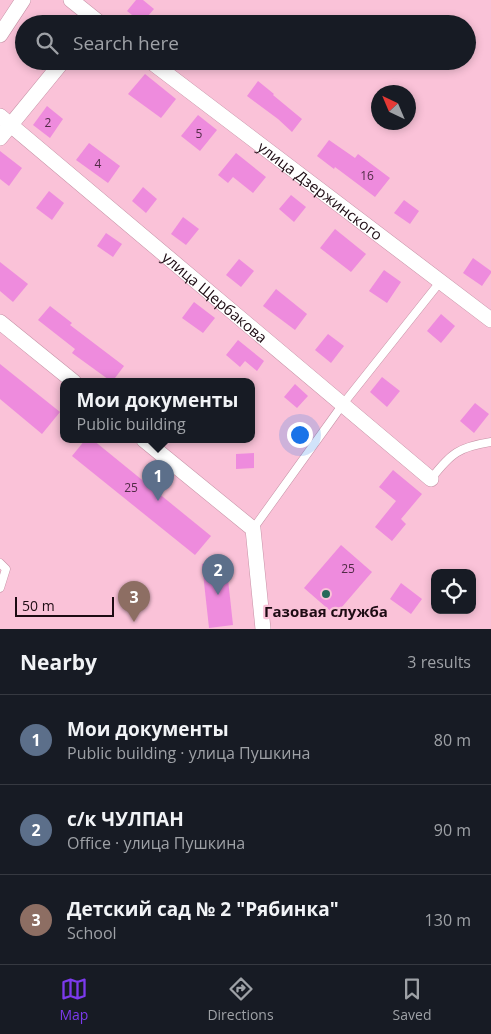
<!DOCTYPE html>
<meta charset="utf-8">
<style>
body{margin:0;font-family:"Open Sans",sans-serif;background:#242831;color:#f1f3f6}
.controls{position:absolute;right:15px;bottom:15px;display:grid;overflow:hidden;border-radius:10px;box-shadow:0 2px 8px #0003}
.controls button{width:45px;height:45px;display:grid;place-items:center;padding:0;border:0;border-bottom:1px solid #363941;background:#171b24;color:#f1f3f6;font:25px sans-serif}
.compass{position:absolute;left:371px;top:85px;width:45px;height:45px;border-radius:50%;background:#171b24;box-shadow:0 2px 8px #0003;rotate:316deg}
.scale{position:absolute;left:15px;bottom:12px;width:99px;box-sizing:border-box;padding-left:5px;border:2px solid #1d0b13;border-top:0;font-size:14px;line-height:18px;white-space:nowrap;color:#1d0b13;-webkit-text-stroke:4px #fac2d8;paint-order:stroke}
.you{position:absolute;left:299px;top:434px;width:18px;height:18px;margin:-12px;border:4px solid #fff;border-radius:50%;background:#1a73e8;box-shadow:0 0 0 8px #1a73e833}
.badge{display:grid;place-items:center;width:32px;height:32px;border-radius:50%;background:#7c3aed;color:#fff;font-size:16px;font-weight:700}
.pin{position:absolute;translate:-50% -41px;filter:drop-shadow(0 1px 2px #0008)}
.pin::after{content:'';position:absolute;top:26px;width:18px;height:15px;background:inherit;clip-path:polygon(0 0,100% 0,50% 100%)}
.popup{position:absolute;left:60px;top:378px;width:195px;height:65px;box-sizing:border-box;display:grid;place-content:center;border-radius:10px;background:#171b24;filter:drop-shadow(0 1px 4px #0005);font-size:16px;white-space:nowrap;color:#9ea1a6}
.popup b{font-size:19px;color:#f1f3f6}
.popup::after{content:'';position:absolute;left:50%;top:100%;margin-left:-10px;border:10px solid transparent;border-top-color:#171b24}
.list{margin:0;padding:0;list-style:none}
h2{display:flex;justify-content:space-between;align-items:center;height:65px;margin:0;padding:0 20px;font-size:21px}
h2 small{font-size:16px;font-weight:400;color:#9ea1a6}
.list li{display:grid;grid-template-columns:32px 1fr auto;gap:15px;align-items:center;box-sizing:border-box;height:90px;padding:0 20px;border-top:1px solid #363941}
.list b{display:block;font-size:19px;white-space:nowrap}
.list p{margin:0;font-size:16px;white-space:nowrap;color:#9ea1a6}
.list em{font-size:16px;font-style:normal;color:#9ea1a6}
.icon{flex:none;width:28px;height:28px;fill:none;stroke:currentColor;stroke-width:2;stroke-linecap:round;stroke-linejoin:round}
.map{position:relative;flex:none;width:491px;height:629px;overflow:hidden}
.search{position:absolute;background:#171b24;box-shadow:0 2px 8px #0003;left:15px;right:15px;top:15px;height:55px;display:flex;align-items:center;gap:12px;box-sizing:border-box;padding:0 18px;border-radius:28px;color:#9ea1a6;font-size:19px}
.sheet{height:335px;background:#171b24}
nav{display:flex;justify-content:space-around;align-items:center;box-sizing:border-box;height:70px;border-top:1px solid #363941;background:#171b24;font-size:14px;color:#9ea1a6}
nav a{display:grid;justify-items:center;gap:2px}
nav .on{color:#7c3aed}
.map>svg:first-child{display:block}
</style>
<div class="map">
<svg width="491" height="629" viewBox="0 0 491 629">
<rect width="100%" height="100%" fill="#fac2d8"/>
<g fill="#ee8bdd">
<path d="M136 0H143L154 9 142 23 127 11Z"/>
<path d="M145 74 176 99 161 118 128 94Z"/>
<path d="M258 81 274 94 273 95 302 119 292 132 278 119 247 96Z"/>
<path d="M47 106 63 119 50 138 33 125Z"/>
<path d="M198 115 217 130 200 151 181 136Z"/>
<path d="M329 140 355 158 358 154 390 178 375 197 335 167 334 169 317 156Z"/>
<path d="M89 143 120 166 108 183 76 160Z"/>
<path d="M0 151 22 168 9 186 0 179Z"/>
<path d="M236 153 266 177 253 193 233 177 228 183 218 175Z"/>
<path d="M143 187 157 199 146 213 132 201Z"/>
<path d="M49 191 64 203 52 220 36 208Z"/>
<path d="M291 195 306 207 294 222 279 209Z"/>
<path d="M404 200 419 211 410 224 394 213Z"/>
<path d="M183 217 199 229 186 245 171 234Z"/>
<path d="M335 229 366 254 351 272 320 248Z"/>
<path d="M106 233 122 244 113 257 97 246Z"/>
<path d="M473 258 491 271V273L482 286 463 273Z"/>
<path d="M239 259 254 271 241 287 226 275Z"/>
<path d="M0 262 28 284 13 302 0 291Z"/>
<path d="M384 270 401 282 387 303 369 291Z"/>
<path d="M276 289 307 314 295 330 263 306Z"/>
<path d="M194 302 215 318 203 333 182 318Z"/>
<path d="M50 306 72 323 70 325 124 366 112 382 72 353 75 349 38 320Z"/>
<path d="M441 314 455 326 441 343 427 331Z"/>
<path d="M328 334 344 346 331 363 315 350Z"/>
<path d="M238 340 264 361 257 371 245 361 240 367 226 355Z"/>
<path d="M0 364 60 412 42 434 0 399Z"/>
<path d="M382 377 400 391 387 407 370 392Z"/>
<path d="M295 384 308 396 297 408 284 397Z"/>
<path d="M475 403 489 414 474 433 460 421Z"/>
<path d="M85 440H93L211 536 195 555 72 456Z"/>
<path d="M254 453V468L236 469V454Z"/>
<path d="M393 470 422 494 401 519 406 524 392 541 375 527 396 501 379 487Z"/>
<path d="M341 545 372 572 335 615 304 588Z"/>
<path d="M226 561 233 625 209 628 202 564Z"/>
<path d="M401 583 422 599 411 614 390 599Z"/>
</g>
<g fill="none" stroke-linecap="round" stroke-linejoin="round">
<g stroke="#c692a6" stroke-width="9">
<g id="lane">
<path d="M431 479C451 453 459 447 491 442"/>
<path d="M253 529 343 404 440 282"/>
<path d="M0 563 6 569 0 588"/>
</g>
</g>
<g stroke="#c692a6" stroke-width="16">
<g id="street">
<path d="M71 0 101 24"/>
<path d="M0 35 23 0"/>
<path id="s1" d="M150 61 491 320"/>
<path id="s2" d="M0 116 431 479"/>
<path d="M0 138 63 61"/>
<path d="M0 322 74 382"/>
<path d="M144 440 253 529 263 629"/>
</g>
</g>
<use href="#lane" stroke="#fff" stroke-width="8"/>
<use href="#street" stroke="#fff" stroke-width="15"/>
</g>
<circle fill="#286a59" stroke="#fac2d8" stroke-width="2" cx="326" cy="594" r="5"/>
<g text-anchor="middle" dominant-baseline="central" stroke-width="4.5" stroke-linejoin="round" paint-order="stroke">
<g font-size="12" fill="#512b46">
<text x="48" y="122">2</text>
<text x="199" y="133">5</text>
<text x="98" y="163">4</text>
<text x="367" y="175">16</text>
<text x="131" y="487">25</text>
<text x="348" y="568">25</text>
</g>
<g font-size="15" fill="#1d0b13" stroke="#fac2d8">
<text stroke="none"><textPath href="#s1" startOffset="214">улица Дзержинского</textPath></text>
<text stroke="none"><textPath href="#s2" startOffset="281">улица Щербакова</textPath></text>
</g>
<g font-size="15" font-weight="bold" fill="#1d0b13" stroke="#fac2d8">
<text x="326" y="611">Газовая служба</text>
</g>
</g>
</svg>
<div class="controls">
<button><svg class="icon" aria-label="locate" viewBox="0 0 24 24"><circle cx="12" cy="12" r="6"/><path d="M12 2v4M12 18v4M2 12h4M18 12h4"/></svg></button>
</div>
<svg class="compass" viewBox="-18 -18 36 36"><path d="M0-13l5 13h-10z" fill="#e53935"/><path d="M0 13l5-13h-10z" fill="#9ea1a6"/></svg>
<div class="scale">50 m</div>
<div class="you"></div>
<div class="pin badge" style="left:158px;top:501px;background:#5c6f8a">1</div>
<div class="popup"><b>Мои документы</b>Public building</div>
<div class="pin badge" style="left:218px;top:595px;background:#5c6f8a">2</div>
<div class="pin badge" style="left:134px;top:622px;background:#8d6e63">3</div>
<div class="search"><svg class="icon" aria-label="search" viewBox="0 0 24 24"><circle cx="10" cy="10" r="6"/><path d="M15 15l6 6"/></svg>Search here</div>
</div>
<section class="sheet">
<h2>Nearby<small>3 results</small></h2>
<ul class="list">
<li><span class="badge" style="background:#5c6f8a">1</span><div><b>Мои документы</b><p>Public building · улица Пушкина</p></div><em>80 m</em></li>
<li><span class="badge" style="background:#5c6f8a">2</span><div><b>с/к ЧУЛПАН</b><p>Office · улица Пушкина</p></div><em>90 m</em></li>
<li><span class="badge" style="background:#8d6e63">3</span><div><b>Детский сад № 2 &quot;Рябинка&quot;</b><p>School</p></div><em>130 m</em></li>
</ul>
</section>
<nav>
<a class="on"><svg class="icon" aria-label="map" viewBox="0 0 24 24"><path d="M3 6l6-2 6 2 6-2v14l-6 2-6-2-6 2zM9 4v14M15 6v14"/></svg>Map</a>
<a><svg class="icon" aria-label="directions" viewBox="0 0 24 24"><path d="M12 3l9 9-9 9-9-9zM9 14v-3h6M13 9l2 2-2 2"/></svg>Directions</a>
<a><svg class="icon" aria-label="saved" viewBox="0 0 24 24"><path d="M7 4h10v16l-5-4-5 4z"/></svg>Saved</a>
</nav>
